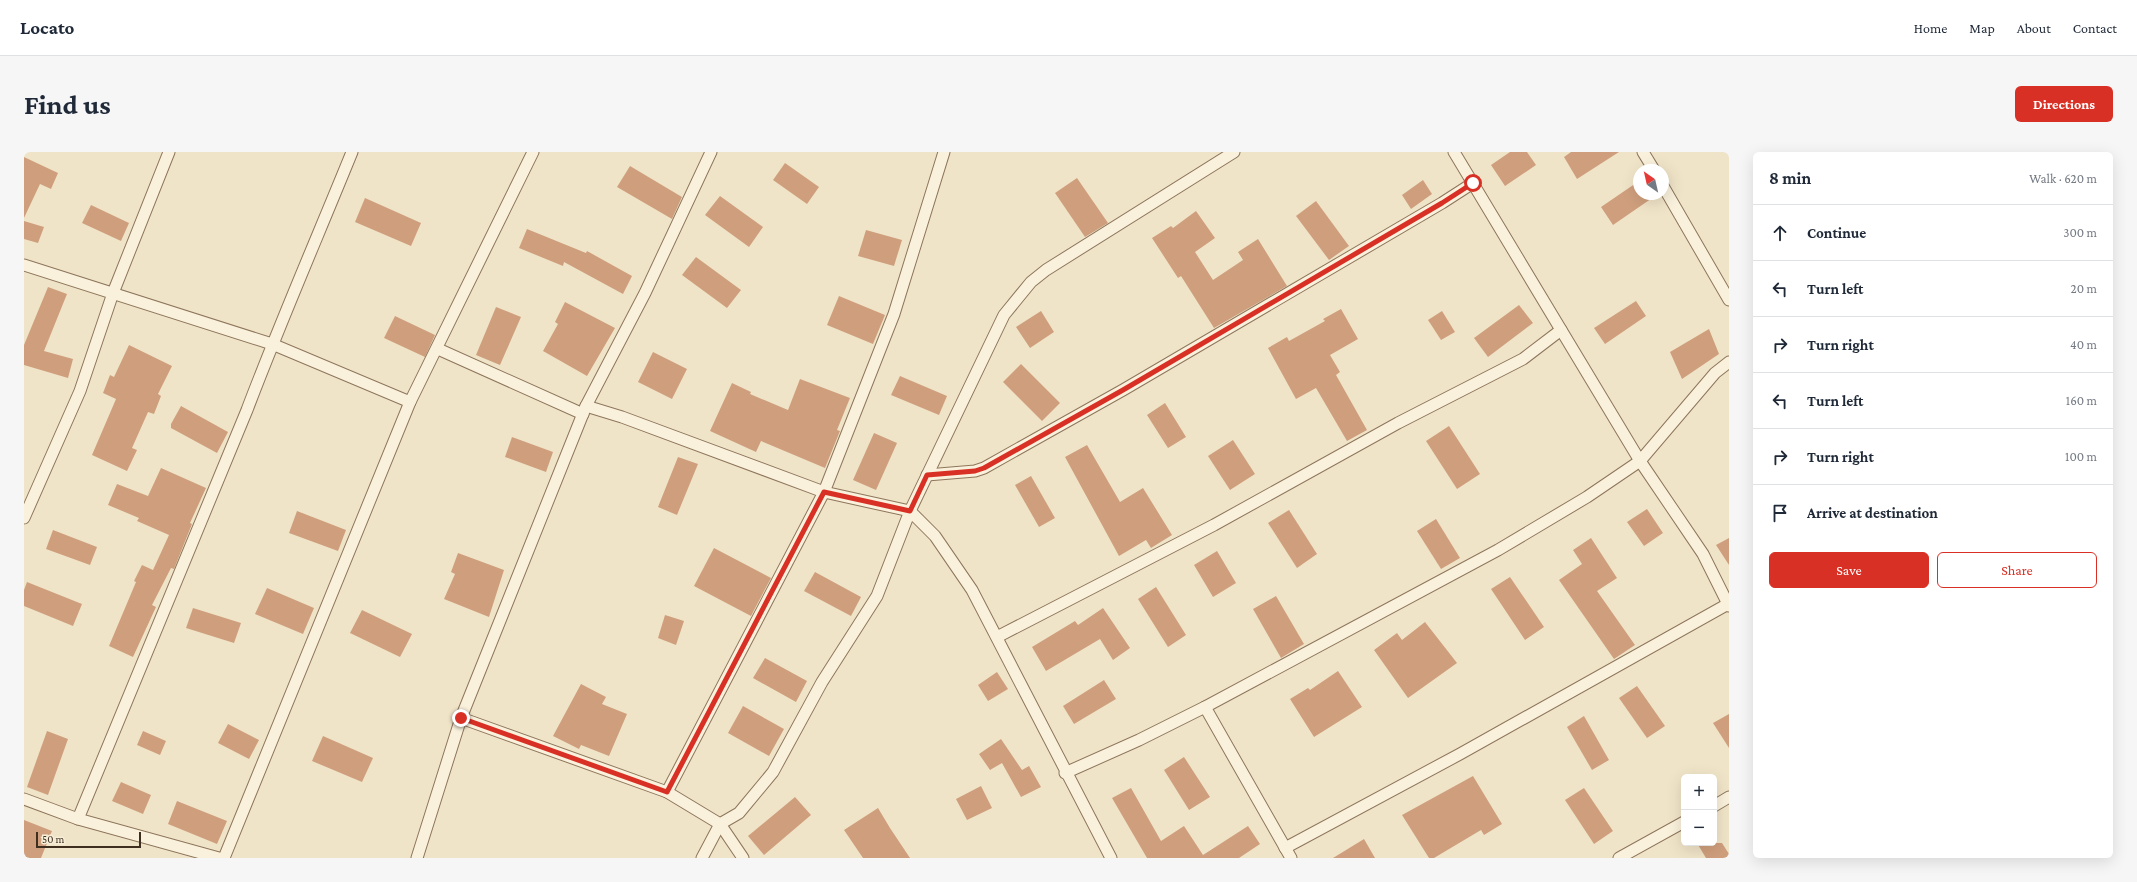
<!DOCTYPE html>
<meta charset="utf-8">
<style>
body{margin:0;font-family:"Crimson Pro",serif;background:#f6f6f7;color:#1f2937}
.controls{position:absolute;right:12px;bottom:12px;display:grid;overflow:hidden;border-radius:6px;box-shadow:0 4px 16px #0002}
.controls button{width:36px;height:36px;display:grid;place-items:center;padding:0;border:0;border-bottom:1px solid #e0e1e3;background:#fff;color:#1f2937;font:20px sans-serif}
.compass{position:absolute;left:1609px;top:12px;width:36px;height:36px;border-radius:50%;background:#fff;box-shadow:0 4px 16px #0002;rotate:326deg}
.scale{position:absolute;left:12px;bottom:10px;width:105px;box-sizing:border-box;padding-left:4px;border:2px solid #3d2e20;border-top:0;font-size:11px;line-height:14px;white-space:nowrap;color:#3d2e20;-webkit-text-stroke:3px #f7eed8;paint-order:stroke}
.stop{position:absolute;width:12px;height:12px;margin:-9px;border:3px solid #d93025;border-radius:50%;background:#fff}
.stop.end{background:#d93025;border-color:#fff;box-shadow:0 1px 4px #0008}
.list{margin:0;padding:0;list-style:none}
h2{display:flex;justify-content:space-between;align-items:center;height:52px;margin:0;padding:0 16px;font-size:17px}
h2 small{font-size:13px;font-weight:400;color:#747a83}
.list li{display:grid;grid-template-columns:26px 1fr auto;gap:12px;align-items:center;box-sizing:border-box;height:56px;padding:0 16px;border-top:1px solid #e0e1e3}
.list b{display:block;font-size:15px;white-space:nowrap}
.list em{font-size:13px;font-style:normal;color:#747a83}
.actions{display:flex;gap:8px;padding:12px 16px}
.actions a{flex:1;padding:9px 0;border:1px solid #d93025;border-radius:6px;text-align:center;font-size:14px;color:#d93025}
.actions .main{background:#d93025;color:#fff}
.icon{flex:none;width:22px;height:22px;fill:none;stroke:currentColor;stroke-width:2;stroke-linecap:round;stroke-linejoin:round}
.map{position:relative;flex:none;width:1705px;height:706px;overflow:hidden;border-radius:6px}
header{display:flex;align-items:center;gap:24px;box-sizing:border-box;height:56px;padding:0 20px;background:#fff;border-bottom:1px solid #e0e1e3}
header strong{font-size:19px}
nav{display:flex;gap:22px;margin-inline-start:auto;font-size:14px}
.intro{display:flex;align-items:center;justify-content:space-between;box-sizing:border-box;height:96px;padding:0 24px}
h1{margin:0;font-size:28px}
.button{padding:10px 18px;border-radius:6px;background:#d93025;color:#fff;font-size:14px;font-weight:700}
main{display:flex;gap:24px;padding:0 24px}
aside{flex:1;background:#fff;border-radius:6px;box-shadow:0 4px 16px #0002}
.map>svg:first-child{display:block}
</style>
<header>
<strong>Locato</strong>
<nav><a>Home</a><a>Map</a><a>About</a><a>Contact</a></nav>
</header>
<div class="intro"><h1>Find us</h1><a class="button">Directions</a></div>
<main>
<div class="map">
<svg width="1705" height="706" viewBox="0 0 1705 706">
<rect width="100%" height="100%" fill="#f0e4c8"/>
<g fill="#cf9f7d">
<path d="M1486 0H1503L1512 13 1481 34 1467 13Z"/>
<path d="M1547 0H1595L1553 27 1540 5Z"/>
<path d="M0 5 34 21 27 37 16 32 0 66Z"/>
<path d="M761 11 795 35 783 52 749 28Z"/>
<path d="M606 14 658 45 648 67 593 35Z"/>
<path d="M1053 26 1084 71 1061 85 1031 41Z"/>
<path d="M1399 28 1408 42 1387 57 1378 43Z"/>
<path d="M1615 29V42H1634L1589 73 1577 55Z"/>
<path d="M696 44 739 75 725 95 681 63Z"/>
<path d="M341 46 397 71 387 94 331 70Z"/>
<path d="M1292 49 1325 94 1305 108 1272 64Z"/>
<path d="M67 53 105 71 97 89 58 71Z"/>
<path d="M1172 59 1191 86 1171 100 1189 128 1219 108 1214 100 1234 87 1263 134 1190 176 1157 124 1154 126 1128 86 1147 74 1149 76Z"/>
<path d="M0 69 20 75 14 91 0 87Z"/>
<path d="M503 77 562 101 563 99 608 124 599 142 540 110 539 114 495 96Z"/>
<path d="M842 78 878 88 870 114 834 104Z"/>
<path d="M672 105 717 138 703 156 658 123Z"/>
<path d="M24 135 43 142 20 199 49 207 44 226 0 213V193Z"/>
<path d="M815 144 861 163 849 192 803 173Z"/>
<path d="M1612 149 1622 164 1581 192 1570 176Z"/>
<path d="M541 150 591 176 563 224 519 199 534 172 531 170Z"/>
<path d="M1495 153 1509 171 1464 205 1450 186Z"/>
<path d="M472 155 497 165 476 213 452 203Z"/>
<path d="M1317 157 1334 187 1306 203 1316 220 1312 223 1343 278 1323 289 1292 236 1272 247 1244 196 1263 185 1265 189 1301 169 1299 167Z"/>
<path d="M1017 159 1030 180 1006 196 992 175Z"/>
<path d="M1418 159 1431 180 1417 188 1404 168Z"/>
<path d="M371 164 411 183 401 205 360 186Z"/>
<path d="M1685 177 1695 202 1658 227 1646 200Z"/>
<path d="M105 193 148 214 134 242 137 244 130 262 124 260 108 296 113 298 103 319 68 303 92 247 79 241 86 223 90 225Z"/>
<path d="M629 200 663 217 648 247 614 230Z"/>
<path d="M997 212 1036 251 1018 269 979 230Z"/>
<path d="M876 224 923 244 915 263 867 243Z"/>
<path d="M776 227 826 246 813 278 816 279 801 316 737 289 732 300 686 279 708 231 727 240 726 242 764 258Z"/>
<path d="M1141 251 1162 285 1144 296 1123 263Z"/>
<path d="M157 254 204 280 193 301 147 276V272Z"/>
<path d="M1425 274 1456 322 1433 337 1402 289Z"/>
<path d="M850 281 873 291 852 338 829 328Z"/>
<path d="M488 285 529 300 522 320 481 305Z"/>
<path d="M1209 288 1231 322 1206 338 1184 304Z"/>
<path d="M1063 293 1096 350 1119 336 1148 383 1127 396 1122 388 1095 404 1041 305Z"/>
<path d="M654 305 674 312 653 363 634 355Z"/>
<path d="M137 316 182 336 166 371 168 372 150 417 147 416 128 453 132 455 109 505 85 494 112 430 110 429 118 413 129 418 145 383 113 369 115 366 84 353 93 332 124 344Z"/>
<path d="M1007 324 1031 366 1015 375 991 333Z"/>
<path d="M1623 357 1639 381 1620 394 1603 370Z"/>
<path d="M1265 358 1293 402 1273 416 1244 371Z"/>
<path d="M273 359 322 378 314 399 265 381Z"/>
<path d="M1412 367 1436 406 1417 417 1393 379Z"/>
<path d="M29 378 73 395 66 413 22 397Z"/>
<path d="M1567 386 1593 426 1573 439 1611 493 1590 507 1535 428 1558 412 1549 398Z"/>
<path d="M1705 386V413L1692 393Z"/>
<path d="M690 396 747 426 727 464 670 434Z"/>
<path d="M1193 399 1212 431 1189 445 1170 413Z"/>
<path d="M434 401 480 418 465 465 420 447 431 422 427 420Z"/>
<path d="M791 420 837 445 827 464 780 439Z"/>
<path d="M1486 425 1520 475 1501 488 1467 437Z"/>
<path d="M3 430 58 452 49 474 0 454V438Z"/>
<path d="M1132 435 1162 483 1144 495 1114 447Z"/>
<path d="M243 436 290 456 279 482 231 462Z"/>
<path d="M1252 444 1280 492 1257 506 1229 457Z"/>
<path d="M169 456 217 471 210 491 162 476Z"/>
<path d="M1079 456 1106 496 1089 508 1076 487 1022 519 1008 495 1051 469 1054 473Z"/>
<path d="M338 458 388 482 376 505 326 481Z"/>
<path d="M641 463 660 469 652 493 634 486Z"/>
<path d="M1401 470 1433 511 1384 546 1350 498 1373 481 1378 488Z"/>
<path d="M741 506 783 529 772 550 729 526Z"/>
<path d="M1314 519 1338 555 1290 585 1266 547 1284 536 1286 538Z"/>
<path d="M973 520 984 537 964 549 954 533Z"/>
<path d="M1080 528 1092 547 1050 572 1039 554Z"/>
<path d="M557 532 582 545 578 552 603 562 585 604 557 593 555 597 529 584Z"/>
<path d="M1613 534 1641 574 1623 586 1595 546Z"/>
<path d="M719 554 760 577 745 604 704 581Z"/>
<path d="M1705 562V596L1689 571Z"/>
<path d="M1560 564 1585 608 1568 618 1543 575Z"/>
<path d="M204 572 235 588 225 607 194 591Z"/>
<path d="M23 579 44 587 24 643 3 635Z"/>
<path d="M119 579 142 589 136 603 113 593Z"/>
<path d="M299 584 349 606 338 630 288 609Z"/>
<path d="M977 587 998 618 1005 614 1017 635 997 645 978 611 966 618 955 602Z"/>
<path d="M1160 605 1186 645 1165 658 1140 618Z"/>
<path d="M1449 624 1478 672 1460 683 1457 678 1410 706H1405L1378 663Z"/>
<path d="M97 630 127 643 119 662 88 649Z"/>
<path d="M957 634 968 656 943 668 932 647Z"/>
<path d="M1107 636 1137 689 1160 674 1179 703 1224 674 1236 692 1215 706H1123L1088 646Z"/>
<path d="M1560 636 1589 679 1570 692 1541 648Z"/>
<path d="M771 645 787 663 740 703 724 684Z"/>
<path d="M153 649 203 669 193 692 144 672Z"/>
<path d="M854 656 866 676 886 706H839L820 678Z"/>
<path d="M0 668 28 679 17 706H0Z"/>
<path d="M1340 687 1351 706H1309Z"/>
<path d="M1673 691H1698L1705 702V706H1682Z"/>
</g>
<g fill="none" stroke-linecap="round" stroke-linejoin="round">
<g stroke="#8d765c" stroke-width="13">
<g id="street">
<path d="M1430 0 1616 309 1679 402 1705 454"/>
<path d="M1619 0 1630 18"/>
<path d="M1639 34 1705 148"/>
<path d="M0 113 248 192 386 250"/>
<path d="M414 197 559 262"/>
<path d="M562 254 598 265 800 340 886 359 911 384 948 438 1087 706"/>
<path d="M903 323 951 319 960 316 1099 238 1418 51 1449 31"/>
<path d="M0 366 56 239 89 141 145 0"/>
<path d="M973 485 1190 373 1374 271 1499 207 1537 178"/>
<path d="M1181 555 1267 706"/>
<path d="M437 566 643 640 696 672 719 706"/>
<path d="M1041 621 1115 588 1181 555 1474 398 1563 345 1616 309 1691 221 1705 210"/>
<path d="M643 640 800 340 870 162 920 0"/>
<path d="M0 647 54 667 195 706"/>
<path d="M1690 654 1705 645"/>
<path d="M54 667 223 258C256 171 293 86 328 0"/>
<path d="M1261 696 1436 602 1704 452"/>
<path d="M200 706 386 250 509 0"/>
<path d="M393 706 437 566 562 254 621 141 687 0"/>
<path d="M678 706 696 672 715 661 749 620 798 530 853 444 886 359 980 163 1007 130 1022 118 1210 0"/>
<path d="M1595 706 1660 670"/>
</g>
</g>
<use href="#street" stroke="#faf1dc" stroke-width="11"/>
</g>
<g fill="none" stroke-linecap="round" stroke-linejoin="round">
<path stroke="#d93025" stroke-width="5" d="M437 566 643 640 800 340 886 359 903 323 951 319 960 316 1099 238 1418 51 1449 31"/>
</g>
</svg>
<div class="controls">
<button>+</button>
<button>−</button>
</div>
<svg class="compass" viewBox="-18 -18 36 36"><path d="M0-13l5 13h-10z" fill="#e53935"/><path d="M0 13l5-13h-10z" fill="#747a83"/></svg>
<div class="scale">50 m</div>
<div class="stop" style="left:1449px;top:31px"></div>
<div class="stop end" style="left:437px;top:566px"></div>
</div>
<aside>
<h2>8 min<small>Walk · 620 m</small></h2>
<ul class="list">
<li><svg class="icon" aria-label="ahead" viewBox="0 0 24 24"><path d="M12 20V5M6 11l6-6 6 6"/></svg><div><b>Continue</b></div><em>300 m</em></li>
<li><svg class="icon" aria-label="left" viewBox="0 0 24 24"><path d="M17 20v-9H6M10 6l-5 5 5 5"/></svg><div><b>Turn left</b></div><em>20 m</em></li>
<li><svg class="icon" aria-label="right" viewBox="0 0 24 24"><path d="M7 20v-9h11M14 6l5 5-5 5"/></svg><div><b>Turn right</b></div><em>40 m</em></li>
<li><svg class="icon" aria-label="left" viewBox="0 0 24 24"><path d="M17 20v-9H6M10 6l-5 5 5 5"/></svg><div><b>Turn left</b></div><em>160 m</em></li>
<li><svg class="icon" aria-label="right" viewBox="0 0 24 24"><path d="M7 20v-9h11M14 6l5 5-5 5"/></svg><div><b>Turn right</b></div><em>100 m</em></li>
<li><svg class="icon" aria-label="arrive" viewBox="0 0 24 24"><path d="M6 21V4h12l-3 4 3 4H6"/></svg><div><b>Arrive at destination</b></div></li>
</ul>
<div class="actions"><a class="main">Save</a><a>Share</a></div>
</aside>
</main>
